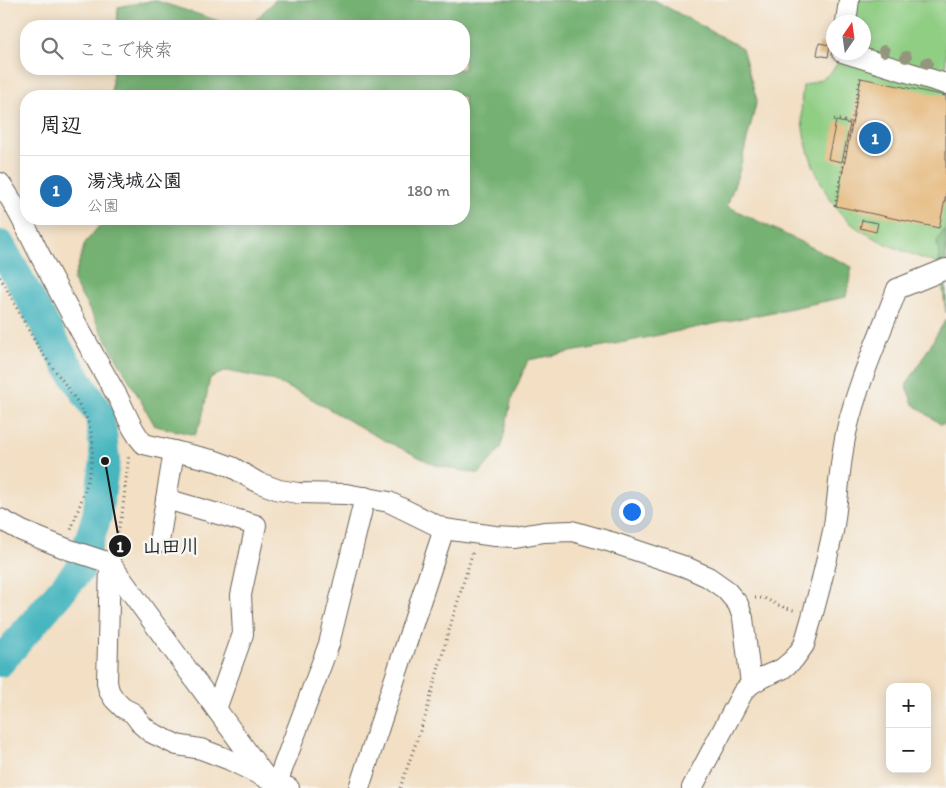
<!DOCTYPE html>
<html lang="ja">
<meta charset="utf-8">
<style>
body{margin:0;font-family:Itim,"Klee One",sans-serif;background:#f2f2f2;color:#202124}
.controls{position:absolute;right:15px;bottom:15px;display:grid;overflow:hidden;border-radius:10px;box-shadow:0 2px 12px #0003}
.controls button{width:45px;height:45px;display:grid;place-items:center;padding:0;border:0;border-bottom:1px solid #e0e0e0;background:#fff;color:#202124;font:25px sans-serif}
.compass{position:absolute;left:826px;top:15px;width:45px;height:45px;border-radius:50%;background:#fff;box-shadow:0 2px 12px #0003;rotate:13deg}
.you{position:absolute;left:631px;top:511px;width:18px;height:18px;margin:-12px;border:4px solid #fff;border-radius:50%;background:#1a73e8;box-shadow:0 0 0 8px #1a73e833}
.badge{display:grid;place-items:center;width:32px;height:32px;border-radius:50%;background:#1f6fb2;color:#fff;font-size:16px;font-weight:700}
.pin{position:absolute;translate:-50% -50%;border:2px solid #fff;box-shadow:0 1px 5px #0006}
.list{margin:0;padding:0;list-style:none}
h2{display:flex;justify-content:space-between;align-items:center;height:65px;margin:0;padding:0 20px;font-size:21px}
h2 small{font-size:16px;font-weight:400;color:#757577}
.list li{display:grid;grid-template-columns:32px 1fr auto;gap:15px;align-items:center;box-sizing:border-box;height:70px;padding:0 20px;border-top:1px solid #e0e0e0}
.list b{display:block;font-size:19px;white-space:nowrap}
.list p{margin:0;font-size:16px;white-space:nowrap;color:#757577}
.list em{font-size:16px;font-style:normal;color:#757577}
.icon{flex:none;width:28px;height:28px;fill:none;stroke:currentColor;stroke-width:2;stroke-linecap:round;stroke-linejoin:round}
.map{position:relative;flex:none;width:946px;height:788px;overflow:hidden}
.search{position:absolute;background:#fff;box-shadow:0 2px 12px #0003;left:20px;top:20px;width:450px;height:55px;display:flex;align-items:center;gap:12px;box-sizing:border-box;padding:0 18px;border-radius:20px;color:#757577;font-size:19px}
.panel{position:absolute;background:#fff;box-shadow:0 2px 12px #0003;left:20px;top:90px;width:450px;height:135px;border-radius:20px}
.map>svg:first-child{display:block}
</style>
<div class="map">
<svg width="946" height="788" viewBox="0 0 946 788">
<rect width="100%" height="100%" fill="#f6f6f2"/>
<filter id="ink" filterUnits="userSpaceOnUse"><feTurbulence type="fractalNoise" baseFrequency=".02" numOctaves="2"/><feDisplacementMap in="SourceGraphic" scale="10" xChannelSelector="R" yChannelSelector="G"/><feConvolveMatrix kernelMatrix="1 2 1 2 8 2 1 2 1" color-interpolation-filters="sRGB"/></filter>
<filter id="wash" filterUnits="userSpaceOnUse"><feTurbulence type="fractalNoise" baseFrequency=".0096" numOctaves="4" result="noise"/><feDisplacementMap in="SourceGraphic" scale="20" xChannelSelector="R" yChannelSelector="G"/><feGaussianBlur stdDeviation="1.12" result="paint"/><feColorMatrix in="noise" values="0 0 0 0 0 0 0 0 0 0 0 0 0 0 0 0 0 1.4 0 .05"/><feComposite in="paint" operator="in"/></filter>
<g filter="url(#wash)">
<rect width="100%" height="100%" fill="#f2dfc4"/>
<path fill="#90ce84" stroke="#567550" d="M849 0H946V267C919 257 886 246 862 231 846 222 835 208 826 192 808 159 797 124 803 86 826 77 832 77 842 53L864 52V22H846Z"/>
<g fill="#74b172" stroke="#486647">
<path d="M154 0 234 26H117L118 7Z"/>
<path d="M275 0H654L742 48 757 100 739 172 727 206 852 267 846 297 625 342 528 360 512 398 501 448 479 474 435 465 374 435 303 394 269 379 226 371 210 378 202 419 195 435 155 426 73 281 85 243 105 219H464V96H111L113 69H464V26H250Z"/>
<path d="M946 227V313L937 241Z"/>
<path d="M946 319V424H940L913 404 906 386Z"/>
</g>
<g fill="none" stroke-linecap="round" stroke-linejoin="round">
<path stroke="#47b6bf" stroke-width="30" d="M0 245 65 361 100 415 105 461 97 516 80 569 0 662"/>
</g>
<g id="blocks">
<g fill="#e5b677">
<path d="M819 43 830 45 828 57 817 55Z"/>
<path d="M861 78 946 96V195L939 228 836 206Z"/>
<path d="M836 121 850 124 842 162 828 159Z"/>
<path d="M862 220 878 223 876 232 860 228Z"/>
</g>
</g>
</g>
<g filter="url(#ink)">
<use href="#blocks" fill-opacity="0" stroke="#676057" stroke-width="1"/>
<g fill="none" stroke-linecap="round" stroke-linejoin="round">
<g stroke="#676057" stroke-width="22">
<g id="street">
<path d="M846 22 849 0"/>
<path d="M842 52 946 84"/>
<path d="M0 183C18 207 30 237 44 263 67 307 91 351 116 394 126 411 130 429 144 444L216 461 232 467 257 482 279 490 298 493 346 494 389 502 444 529 495 536 515 537 544 532 572 531 611 542 686 567 708 577 725 589 738 604 743 618 751 684"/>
<path d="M166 499 256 525 241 595 243 634 216 709"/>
<path d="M0 519 22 531 67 549 110 563 267 779 289 788"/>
<path d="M159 542 174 451"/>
<path d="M110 563 107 682 109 691 114 699 123 708 133 713 142 725 150 732 177 745 201 749 230 760 264 777"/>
<path d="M277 783 329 644 365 497"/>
<path d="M359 788 444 529"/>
<path d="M692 788 743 692 751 684 763 677 782 669 794 659 804 645C815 608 825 569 833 531 839 497 839 462 847 429 858 382 880 335 897 289L946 269"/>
</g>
</g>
<g stroke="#676057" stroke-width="3" stroke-dasharray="1 4" stroke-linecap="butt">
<path d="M834 119 852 123"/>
<path d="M835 206 861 75"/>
<path d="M0 277C13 300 25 325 39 348 54 372 88 408 92 436 96 469 80 502 70 533"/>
<path d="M114 547 122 515 129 454"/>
<path d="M755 598H764L780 606 797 611"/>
<path d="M400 788 425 717 449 630 473 551"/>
</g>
<use href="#street" stroke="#fff" stroke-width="20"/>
</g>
<g fill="#93967b">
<circle cx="884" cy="51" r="6"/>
<circle cx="906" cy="57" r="6"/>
<circle cx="927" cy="63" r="6"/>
</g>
</g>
<path fill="none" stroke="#1c1c1c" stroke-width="2" d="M105 461L120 546"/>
<g fill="#1c1c1c" stroke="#f6f6f2" stroke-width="2">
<circle cx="105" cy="461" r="5"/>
<circle cx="120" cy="546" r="12"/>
</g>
<g font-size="15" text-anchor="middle" font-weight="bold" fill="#fff">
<text x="120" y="552">1</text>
</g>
<g font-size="19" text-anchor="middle" font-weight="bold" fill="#1c1c1c" stroke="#f6f6f2" stroke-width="5" stroke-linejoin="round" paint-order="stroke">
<text x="171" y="553">山田川</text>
</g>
</svg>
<div class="controls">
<button>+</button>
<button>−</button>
</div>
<svg class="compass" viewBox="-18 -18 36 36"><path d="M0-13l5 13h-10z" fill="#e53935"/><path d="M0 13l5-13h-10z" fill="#757577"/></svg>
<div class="you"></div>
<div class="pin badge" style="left:875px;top:138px">1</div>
<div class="search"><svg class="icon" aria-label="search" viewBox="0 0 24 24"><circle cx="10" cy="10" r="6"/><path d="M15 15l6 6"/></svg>ここで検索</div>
<section class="panel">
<h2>周辺<small></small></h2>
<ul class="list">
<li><span class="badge">1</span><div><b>湯浅城公園</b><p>公園</p></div><em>180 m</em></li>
</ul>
</section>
</div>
